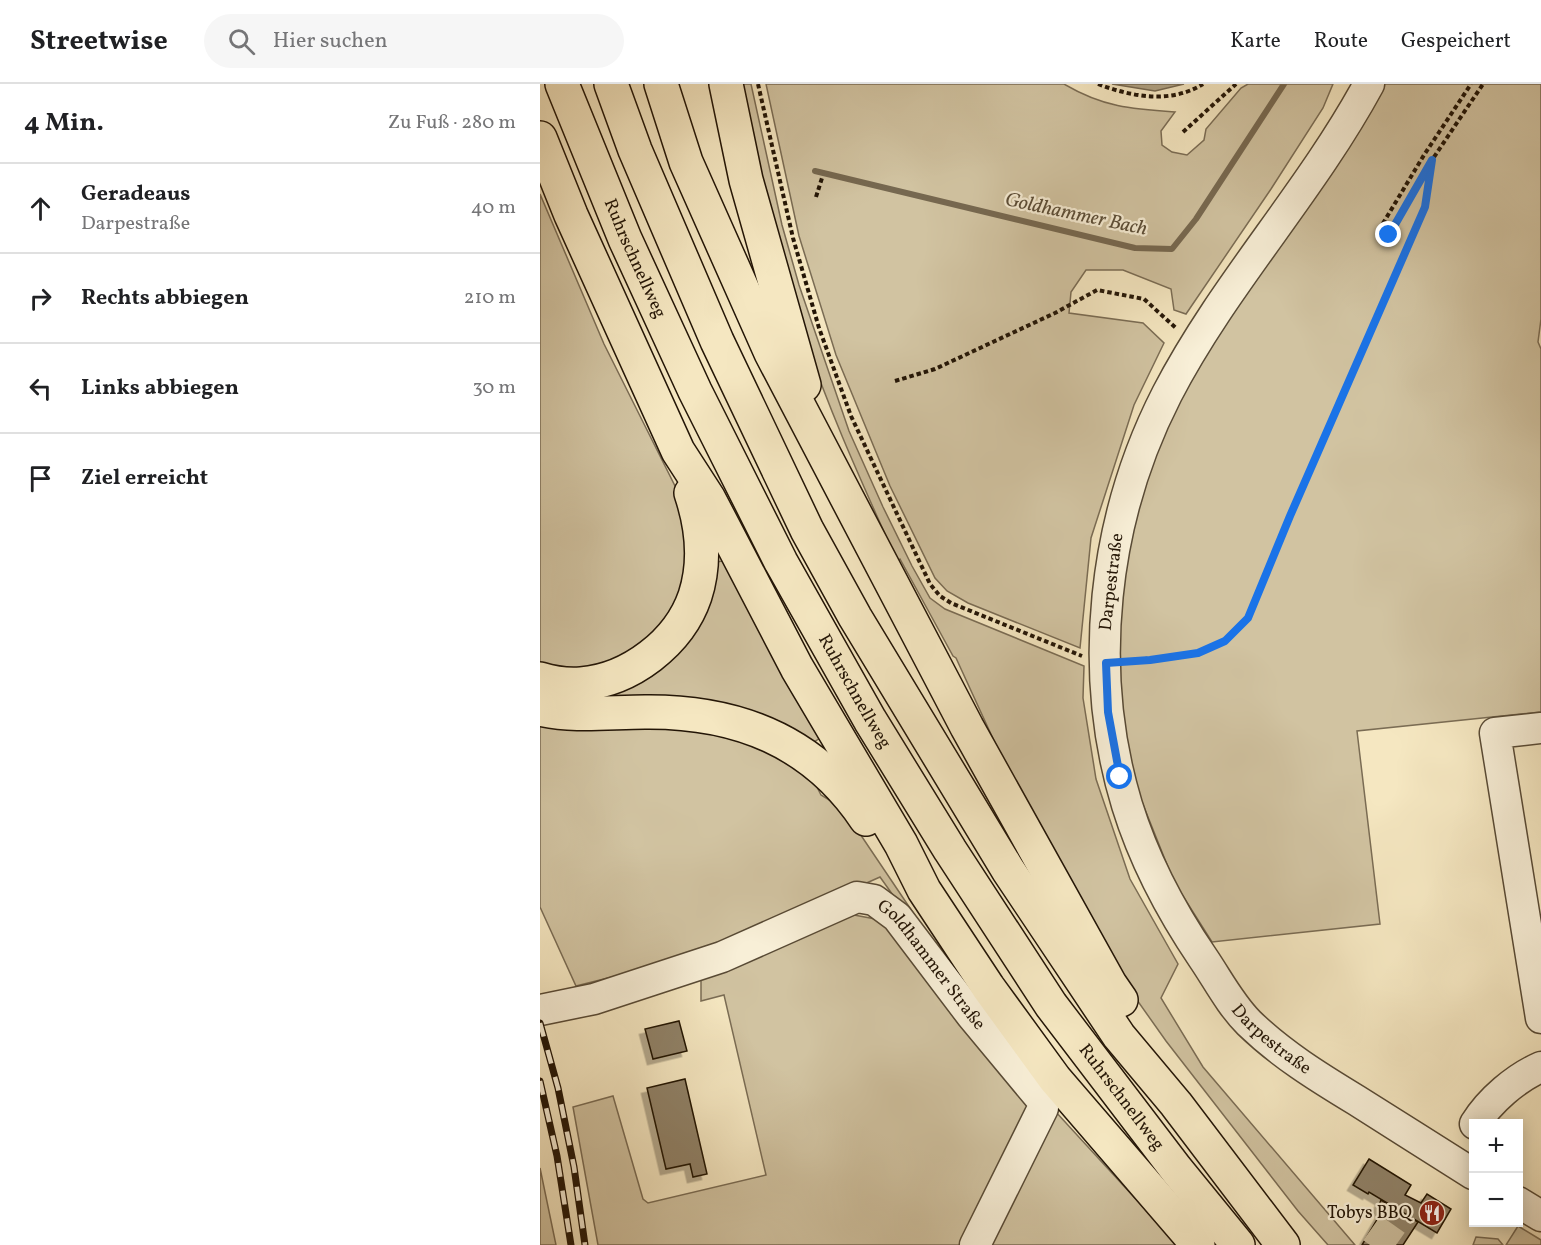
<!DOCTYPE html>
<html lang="de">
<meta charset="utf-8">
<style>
body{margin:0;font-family:Vollkorn,serif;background:#f6f6f6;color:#202124}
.controls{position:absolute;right:18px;bottom:18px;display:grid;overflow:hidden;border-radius:0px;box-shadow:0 3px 15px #0003}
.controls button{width:54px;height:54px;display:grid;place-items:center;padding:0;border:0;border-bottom:2px solid #e0e0e0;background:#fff;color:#202124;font:30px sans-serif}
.stop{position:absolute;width:18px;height:18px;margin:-14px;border:4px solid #1a73e8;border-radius:50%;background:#fff}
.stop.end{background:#1a73e8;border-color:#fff;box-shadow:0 2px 6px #0008}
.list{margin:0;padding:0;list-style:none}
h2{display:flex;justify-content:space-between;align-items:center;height:78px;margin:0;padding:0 24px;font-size:26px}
h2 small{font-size:20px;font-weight:400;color:#757577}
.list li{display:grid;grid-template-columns:39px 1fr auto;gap:18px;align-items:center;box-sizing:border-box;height:90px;padding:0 24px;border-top:2px solid #e0e0e0}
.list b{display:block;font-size:22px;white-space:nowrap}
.list p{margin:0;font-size:20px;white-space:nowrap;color:#757577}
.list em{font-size:20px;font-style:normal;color:#757577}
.icon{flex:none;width:33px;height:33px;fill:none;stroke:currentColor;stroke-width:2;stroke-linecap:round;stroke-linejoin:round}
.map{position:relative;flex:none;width:1001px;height:1161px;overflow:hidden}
header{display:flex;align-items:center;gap:36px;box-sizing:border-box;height:84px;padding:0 30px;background:#fff;border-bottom:2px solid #e0e0e0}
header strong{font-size:28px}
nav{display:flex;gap:33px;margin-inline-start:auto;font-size:21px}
.search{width:420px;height:54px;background:#f6f6f6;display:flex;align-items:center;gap:15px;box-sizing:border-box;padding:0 21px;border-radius:33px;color:#757577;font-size:22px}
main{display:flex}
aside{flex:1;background:#fff}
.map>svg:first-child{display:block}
</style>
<header>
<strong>Streetwise</strong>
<div class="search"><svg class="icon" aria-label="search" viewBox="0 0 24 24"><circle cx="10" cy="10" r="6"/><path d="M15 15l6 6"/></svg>Hier suchen</div>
<nav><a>Karte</a><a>Route</a><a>Gespeichert</a></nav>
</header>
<main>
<aside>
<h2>4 Min.<small>Zu Fuß · 280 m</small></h2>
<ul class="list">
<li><svg class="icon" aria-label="ahead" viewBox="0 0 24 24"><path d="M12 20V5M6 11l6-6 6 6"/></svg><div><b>Geradeaus</b><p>Darpestraße</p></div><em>40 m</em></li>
<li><svg class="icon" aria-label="right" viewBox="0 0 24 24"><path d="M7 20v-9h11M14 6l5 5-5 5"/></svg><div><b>Rechts abbiegen</b></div><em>210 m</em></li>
<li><svg class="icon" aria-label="left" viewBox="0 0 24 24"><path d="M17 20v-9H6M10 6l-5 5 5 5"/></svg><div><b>Links abbiegen</b></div><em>30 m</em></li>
<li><svg class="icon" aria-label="arrive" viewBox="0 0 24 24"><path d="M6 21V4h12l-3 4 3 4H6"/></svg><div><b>Ziel erreicht</b></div></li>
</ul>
</aside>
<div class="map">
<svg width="1001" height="1161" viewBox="0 0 1001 1161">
<defs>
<filter id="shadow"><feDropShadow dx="-5.5" dy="5.5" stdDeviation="0" flood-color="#0004"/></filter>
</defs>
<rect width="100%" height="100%" fill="#f5e7c1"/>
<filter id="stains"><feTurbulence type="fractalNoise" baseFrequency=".00333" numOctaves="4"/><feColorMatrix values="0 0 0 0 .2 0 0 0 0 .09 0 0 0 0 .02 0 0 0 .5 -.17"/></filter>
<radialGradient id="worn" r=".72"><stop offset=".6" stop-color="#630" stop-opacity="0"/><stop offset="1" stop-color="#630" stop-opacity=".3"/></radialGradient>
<g fill="#d1c3a1" stroke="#7a6c54" stroke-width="1.5">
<path d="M201 0H211L242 141 259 201 309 347 343 423 372 482 390 514 405 525 544 582 543 614 556 695 590 795 638 880 621 914 663 983 815 1161H788L758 1127 626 957 551 851 483 720 416 574 413 572 360 475 357 477C325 405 291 332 266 257 237 173 220 86 201 0Z"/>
<path d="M226 0H524C563 23 591 25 635 28L621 47 622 61 632 68 647 71 664 56 666 45 701 4 708 0H793L783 24 731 105 646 230 634 226 631 205 583 186H546L531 208 529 229 603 239 624 259 594 321 551 454 540 564 428 519 407 507 395 494 350 402 296 271 259 152Z"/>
<path d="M843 0H1001V235L998 258 1001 265V628L817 647 840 840 672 858 634 798 598 708 586 655 580 603V563L576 562 577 523 600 408 645 301Z"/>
<path d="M0 110 64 260 140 412 148 485 126 541 81 575 40 586 0 584Z"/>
<path d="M182 477 185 479 280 654 271 660 63 617 65 609 177 478Z"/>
<path d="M0 637 138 642 184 650 239 670 270 689 281 711 296 720 310 735 413 888 390 863 340 793 219 847 100 886 36 902 0 823Z"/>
<path d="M314 831 346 837 495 1021 425 1161H58L33 1023 73 1012 103 1115 108 1119 226 1091 184 911 161 917V891Z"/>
<path d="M515 1027 638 1161H446Z"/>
<path d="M0 1084 16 1161H0Z"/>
<path d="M978 1142 1001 1156V1161H966Z"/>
<path d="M936 1153 958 1155 963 1161H933Z"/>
</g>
<path fill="#aea081" stroke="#766850" stroke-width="1.5" d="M572 0H644L615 7Z"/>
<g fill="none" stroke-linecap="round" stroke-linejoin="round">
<path stroke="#766850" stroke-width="6" d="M275 87 595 164 632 165 656 135 744 0"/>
</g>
<g fill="#908267" stroke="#231506" stroke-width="1.5" filter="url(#shadow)">
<path d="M139 937 147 967 113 975 105 945Z"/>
<path d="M145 995 167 1090 153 1093 150 1080 126 1085 107 1004Z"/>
<path d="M829 1075 871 1101 865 1111 881 1119 887 1110 911 1125 897 1149 829 1108 828 1110 813 1101Z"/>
<path d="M841 1116 878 1138 863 1161H822L841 1129 839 1121Z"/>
</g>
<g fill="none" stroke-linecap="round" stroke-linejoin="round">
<path stroke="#cbbd9c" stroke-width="30" stroke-dasharray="30 15" stroke-linecap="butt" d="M832 1144 856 1161"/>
<g stroke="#584a35" stroke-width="33">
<g id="minor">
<path id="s1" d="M829 0C770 109 684 200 627 310 563 435 546 586 587 721 604 776 631 827 663 874 678 896 690 920 709 939 741 970 778 993 816 1016 855 1041 894 1065 933 1090"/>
<path d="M1001 644 955 649 1001 934"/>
<path id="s2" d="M0 926 54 915 182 873 317 813 334 816 357 833 432 932 501 1015 503 1024 435 1161"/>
<path d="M935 1040C950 1016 976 994 1001 983"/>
<path d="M978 1118 1001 1132"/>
</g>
</g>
<g stroke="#231506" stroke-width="36">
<g id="highway">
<path id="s3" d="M22 0 85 155 155 307 241 478 330 636 410 766 511 921 636 1085 698 1161"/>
<path d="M71 0 95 66 177 257 267 446 315 533 468 786 579 952 636 1020 743 1161"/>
<path d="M121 0 146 78 231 269 427 643 570 900 581 916"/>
<path d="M186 0 206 96 264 301"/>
<path d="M0 54 31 131 138 367 169 415 257 584 361 760 384 806 448 903 515 995 658 1161"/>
<path d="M0 595C13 599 28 601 41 600 90 596 139 559 155 512 166 478 162 442 151 409"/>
<path d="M0 625C33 633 71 628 105 628 197 627 274 657 326 735"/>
</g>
</g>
<g stroke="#231506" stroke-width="4" stroke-dasharray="4.5 3" stroke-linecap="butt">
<path d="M218 0 253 154 279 244 311 332 390 500 400 512 411 519 542 572"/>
<path d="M558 0C592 13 631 20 663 0"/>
<path d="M643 48 696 0"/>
<path d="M276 113 282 94"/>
<path d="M839 146 884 71 931 0"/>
<path d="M849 151 892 76 943 0"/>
<path d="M355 297 395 285 515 229 557 206 604 215 637 245"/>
<path d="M588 577 658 569 685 557 708 534 750 432 885 123 892 76"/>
</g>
<use href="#minor" stroke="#f8efd7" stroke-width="30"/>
<use href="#highway" stroke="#f5e7c1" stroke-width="33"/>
<g stroke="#231506" stroke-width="7">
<g id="rail">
<path d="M0 939 18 1004 34 1083 45 1161"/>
<path d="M0 997 17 1072 31 1161"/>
</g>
</g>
<use href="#rail" stroke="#f8efd7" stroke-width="4.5" stroke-dasharray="14" stroke-linecap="butt"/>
</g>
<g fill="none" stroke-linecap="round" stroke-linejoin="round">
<path stroke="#1a73e8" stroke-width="8" d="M580 693 568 628 566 579 610 576 658 569 685 557 708 534 750 432 885 123 892 76 849 151"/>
</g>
<defs>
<g id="restaurant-disc" transform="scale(1.35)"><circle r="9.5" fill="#8f2418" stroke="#f8efd7"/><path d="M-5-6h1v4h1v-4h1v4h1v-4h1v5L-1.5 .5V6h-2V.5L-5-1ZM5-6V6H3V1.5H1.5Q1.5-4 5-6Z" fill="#fff"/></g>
</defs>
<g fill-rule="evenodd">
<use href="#restaurant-disc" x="892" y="1129"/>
</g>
<g text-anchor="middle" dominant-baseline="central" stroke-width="4.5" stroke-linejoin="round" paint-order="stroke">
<g font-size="18" fill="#231506" stroke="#f8efd7">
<text stroke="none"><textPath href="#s3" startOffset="189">Ruhrschnellweg</textPath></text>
<text transform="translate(572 498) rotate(-83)">Darpestraße</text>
<text stroke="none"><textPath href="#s3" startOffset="675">Ruhrschnellweg</textPath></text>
<text stroke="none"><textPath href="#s2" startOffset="442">Goldhammer Straße</textPath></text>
<text stroke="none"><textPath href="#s1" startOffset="1072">Darpestraße</textPath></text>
<text stroke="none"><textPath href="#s3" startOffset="1161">Ruhrschnellweg</textPath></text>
</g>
<g font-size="18" fill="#231506" stroke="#f8efd7" text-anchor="end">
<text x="872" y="1129">Tobys BBQ</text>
</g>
<g font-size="20" font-style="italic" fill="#5b4d37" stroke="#f8efd7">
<text transform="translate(536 131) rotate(12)">Goldhammer Bach</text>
</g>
</g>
<rect width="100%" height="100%" filter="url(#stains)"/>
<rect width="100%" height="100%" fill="url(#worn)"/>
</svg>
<div class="controls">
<button>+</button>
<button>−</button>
</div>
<div class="stop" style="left:580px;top:693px"></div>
<div class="stop end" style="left:849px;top:151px"></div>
</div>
</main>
